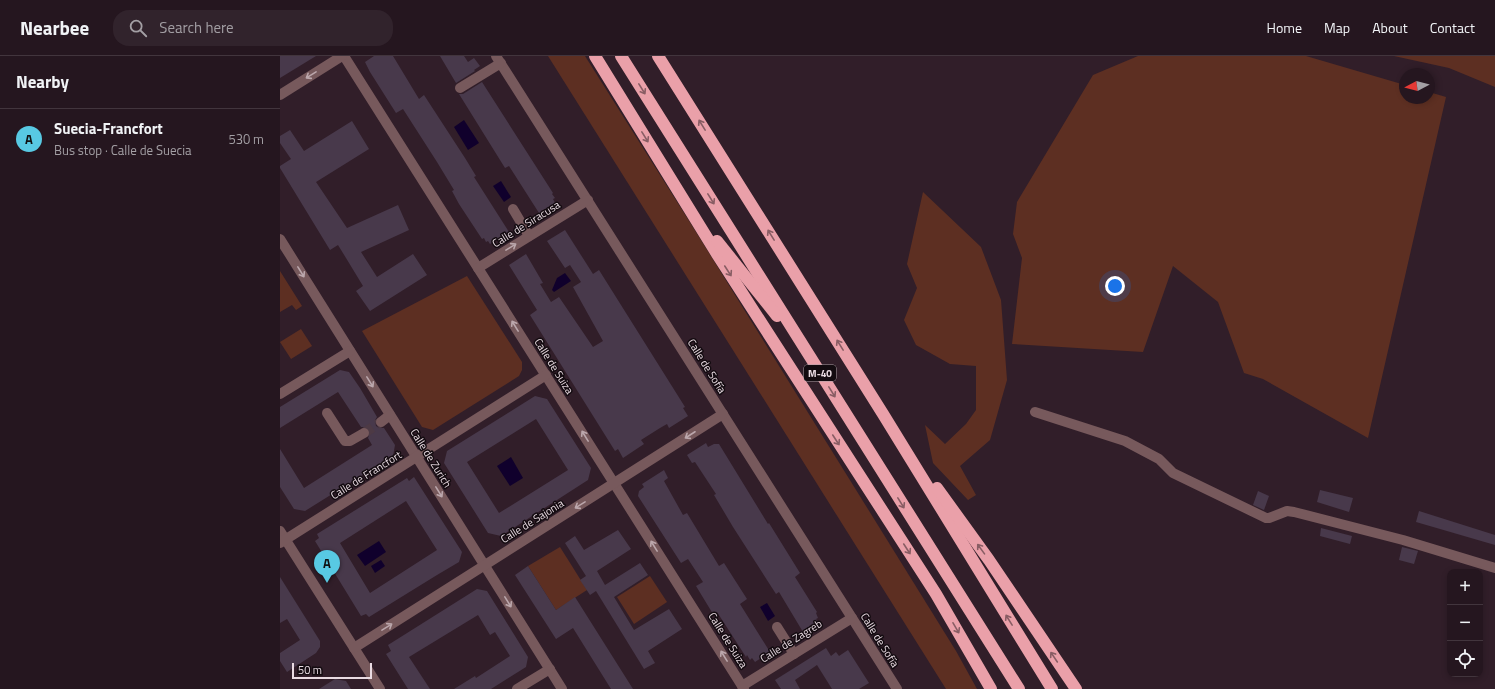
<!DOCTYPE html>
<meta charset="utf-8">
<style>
body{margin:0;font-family:"Titillium Web",sans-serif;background:#31232c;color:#f1f3f6}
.controls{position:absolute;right:12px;bottom:12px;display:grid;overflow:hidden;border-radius:8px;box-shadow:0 2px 6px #0003}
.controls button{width:36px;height:36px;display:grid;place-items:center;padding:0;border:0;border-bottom:1px solid #42353d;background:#25161f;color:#f1f3f6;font:20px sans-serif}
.compass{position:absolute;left:1119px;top:12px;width:36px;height:36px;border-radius:50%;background:#25161f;box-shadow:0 2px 6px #0003;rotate:263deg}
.scale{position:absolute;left:12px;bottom:10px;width:80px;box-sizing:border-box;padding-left:4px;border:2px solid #e9dbe2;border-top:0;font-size:11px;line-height:14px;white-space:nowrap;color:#e9dbe2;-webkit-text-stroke:3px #130b10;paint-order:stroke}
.you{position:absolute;left:835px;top:230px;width:14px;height:14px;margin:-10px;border:3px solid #fff;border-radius:50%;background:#1a73e8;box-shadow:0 0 0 6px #1a73e833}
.badge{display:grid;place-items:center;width:26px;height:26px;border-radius:50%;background:#58c9e3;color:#111;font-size:13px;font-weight:700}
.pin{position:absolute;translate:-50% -33px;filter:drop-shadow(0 1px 2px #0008)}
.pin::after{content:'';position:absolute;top:21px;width:14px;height:12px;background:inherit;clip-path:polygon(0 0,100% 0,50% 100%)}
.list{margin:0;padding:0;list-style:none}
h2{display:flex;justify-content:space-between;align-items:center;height:52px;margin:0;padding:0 16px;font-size:17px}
h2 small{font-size:13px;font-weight:400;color:#a39fa4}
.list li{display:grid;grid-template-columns:26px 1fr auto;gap:12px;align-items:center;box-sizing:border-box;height:60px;padding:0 16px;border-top:1px solid #42353d}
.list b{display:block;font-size:15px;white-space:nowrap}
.list p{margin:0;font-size:13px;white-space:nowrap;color:#a39fa4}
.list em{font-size:13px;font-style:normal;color:#a39fa4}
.icon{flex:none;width:22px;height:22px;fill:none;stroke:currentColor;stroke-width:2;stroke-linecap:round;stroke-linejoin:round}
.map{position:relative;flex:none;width:1215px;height:633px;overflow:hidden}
header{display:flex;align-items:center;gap:24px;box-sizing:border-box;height:56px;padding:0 20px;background:#25161f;border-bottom:1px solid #42353d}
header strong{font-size:19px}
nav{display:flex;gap:22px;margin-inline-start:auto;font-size:14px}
.search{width:280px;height:36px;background:#31232c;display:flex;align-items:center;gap:10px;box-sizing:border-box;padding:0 14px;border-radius:16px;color:#a39fa4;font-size:15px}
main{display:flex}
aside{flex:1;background:#25161f}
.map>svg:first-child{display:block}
</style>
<header>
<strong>Nearbee</strong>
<div class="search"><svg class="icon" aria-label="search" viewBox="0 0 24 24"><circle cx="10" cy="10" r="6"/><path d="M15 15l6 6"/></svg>Search here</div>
<nav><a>Home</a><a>Map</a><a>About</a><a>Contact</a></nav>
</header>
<main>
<aside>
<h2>Nearby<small></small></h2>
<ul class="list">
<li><span class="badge">A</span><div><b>Suecia-Francfort</b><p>Bus stop · Calle de Suecia</p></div><em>530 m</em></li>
</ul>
</aside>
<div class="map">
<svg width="1215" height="633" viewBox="0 0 1215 633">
<rect width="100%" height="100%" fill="#311e29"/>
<g fill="#5d2f22">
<path d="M268 0H305L411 168 676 595 697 633H666Z"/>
<path d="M858 0H1026L1125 29V42H1149V36L1166 41 1088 382 983 323 964 317 938 246 893 210 863 296 732 288 742 202 733 178 737 146 813 19Z"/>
<path d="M1114 0H1215V31L1169 12Z"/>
<path d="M643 136 701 191 721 244 727 324 710 384 680 410 696 439 688 444 653 407 645 369 665 388 686 368 696 354V310L670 308 636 289 624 264 637 232 627 208Z"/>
<path d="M0 215 22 250 16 254 12 249 0 256Z"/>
<path d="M187 220 242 306V314L239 320 153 374 142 371 82 275Z"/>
<path d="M21 273 32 290 11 303 0 286Z"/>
<path d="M280 491 307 534 276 554 248 510Z"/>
<path d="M370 520 387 546 354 568 337 541Z"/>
</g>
<g fill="#10002c">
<path d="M184 64 199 87 188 94 174 71Z"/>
<path d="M221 125 231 141 224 146 213 130Z"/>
<path d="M285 217 291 225 274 236 272 234 277 222Z"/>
<path d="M231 401 243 422 230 430 217 410Z"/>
<path d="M99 485 106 496 85 510 77 499Z"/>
<path d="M101 504 105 510 95 517 91 510Z"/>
<path d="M487 547 495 560 488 565 480 551Z"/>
</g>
<g fill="#48394b" fill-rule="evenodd">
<path d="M0 0H36L0 22Z"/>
<path d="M94 0H113L139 43 144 39 185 102 196 120 194 121 229 176 210 188 208 185 206 186 204 182 202 183 179 148 172 135 174 134 157 106 123 53 116 57 90 16 85 6Z"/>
<path d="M160 0H184L188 6 194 2 200 10 194 14 195 15 176 27Z"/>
<path d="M202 26 273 137 272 138 275 142 273 143 275 147 259 157 229 110 225 112 179 38H183Z"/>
<path d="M72 65 89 93 36 126 67 172 118 149 129 174 81 196 97 221 133 198 147 219 90 255 76 235 83 230 66 202 58 189 50 194 0 112V110L11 103 0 87V80L10 74 24 95Z"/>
<path d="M285 174 313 218 319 214 405 351 403 352 408 360 389 372 387 368 380 372 361 384 364 388 343 402 338 393 335 395 250 259 257 254 229 209 246 198 263 227 260 228 271 246 279 241 313 291 323 285 293 231 301 226 290 209 285 212 267 185Z"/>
<path d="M60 314 69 316 80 332 97 361 95 364 96 370 99 372H104L115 389 113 400 25 455 14 453 0 431V393L24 432 92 389 88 382 90 377 89 373 84 371H81L58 336 0 372V351Z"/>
<path d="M255 340 267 343 311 412 308 424 221 480 208 477 164 407 167 395ZM256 363 288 414 219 457 187 406Z"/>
<path d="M426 387 428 391 434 388H439L488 468 489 467 520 517 515 521 537 556 536 557 538 562 536 563 538 566 523 576 499 536 496 538 453 471 434 439 436 438 415 406 412 407 407 399Z"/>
<path d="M384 414 388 422 384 425 403 459 407 457 439 510 444 507 467 543 460 548 490 596 475 606 472 602 470 604 467 599 466 601 437 556 433 558 416 530 423 526 408 503 401 507 358 440 359 435 364 431 362 428Z"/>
<path d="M134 421 182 496 179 506 157 519 89 561 86 558 81 560 35 485 39 482 37 478 127 422 129 425ZM126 445 157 494 90 537 60 487Z"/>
<path d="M1040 434 1073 442 1069 456 1037 446Z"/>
<path d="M978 435 989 440 984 454 973 449Z"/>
<path d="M1139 455 1215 479V489L1136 466Z"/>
<path d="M1041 472 1072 480 1070 488 1040 480Z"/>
<path d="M338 474 351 493 317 515 325 529 360 507 368 519 334 541 354 574 389 553 402 573 368 595 375 607 364 613 316 535 310 539 300 524 306 520 285 487 295 480 304 494Z"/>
<path d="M1122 491 1138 495 1134 508 1119 504Z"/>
<path d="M248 510 276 554 295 541 353 633H331L293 572 276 583 235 519Z"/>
<path d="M0 521 40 585V591L36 597 7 616 0 605V597L20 584 7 563 0 567Z"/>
<path d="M197 533 207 535 248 601 246 611 211 633H174L195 620 196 622 230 600 215 576 210 579 198 559 129 601 150 633H128L106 598 111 595 108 589Z"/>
<path d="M546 592 551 600 556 596 559 600 568 594 589 627 579 633H552L537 609 515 624 520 633H501L495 624Z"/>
<path d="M55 623 66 625 71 633H39Z"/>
</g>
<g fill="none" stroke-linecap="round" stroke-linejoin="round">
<path stroke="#4d3a45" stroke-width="10" stroke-dasharray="10 5" stroke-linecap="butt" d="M84 377 101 366"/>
<g stroke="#77595c" stroke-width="10">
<path d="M64 0 464 633"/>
<path d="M216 0 617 633"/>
<path d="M180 32 221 7"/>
<path d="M0 39 62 0"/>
<path d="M233 153 249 180"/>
<path d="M0 183 282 633"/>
<path d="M198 212 308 144"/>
<path d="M0 338 70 295"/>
<path d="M755 356 845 385 879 403 893 417 986 462H989L1007 455 1014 456 1123 484 1215 512"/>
<path d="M47 357 65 385H70L84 377"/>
<path d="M101 366 110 359"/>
<path d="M0 475 100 633"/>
<path d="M0 487 266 319"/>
<path d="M497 571 514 598"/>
<path d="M74 592 443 358"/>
<path d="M462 630 572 562"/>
<path d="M237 633 270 613"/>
</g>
<g stroke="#eaa0a9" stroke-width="12">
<path d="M315 0 437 198 656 538 711 633"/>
<path d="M341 0 739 633"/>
<path d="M378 0 603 358 772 633"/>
<path d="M437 185 497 260"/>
<path d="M657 432 709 504 796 633"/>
</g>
</g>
<defs><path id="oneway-shaft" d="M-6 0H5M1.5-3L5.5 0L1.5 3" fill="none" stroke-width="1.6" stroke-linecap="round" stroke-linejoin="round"/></defs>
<g stroke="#bba7ac">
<use href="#oneway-shaft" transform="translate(31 19) rotate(148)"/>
<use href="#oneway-shaft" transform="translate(231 191) rotate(-32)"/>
<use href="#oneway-shaft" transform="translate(21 216) rotate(58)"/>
<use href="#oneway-shaft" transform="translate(235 270) rotate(-122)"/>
<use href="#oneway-shaft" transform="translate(90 326) rotate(58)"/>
<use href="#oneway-shaft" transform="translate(410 379) rotate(147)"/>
<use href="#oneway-shaft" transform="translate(305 380) rotate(-122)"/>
<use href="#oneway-shaft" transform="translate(159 436) rotate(58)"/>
<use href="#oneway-shaft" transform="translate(300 449) rotate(148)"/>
<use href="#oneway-shaft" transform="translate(374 490) rotate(-122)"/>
<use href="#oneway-shaft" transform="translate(228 546) rotate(58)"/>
<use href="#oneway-shaft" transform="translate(107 571) rotate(-32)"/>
<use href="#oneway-shaft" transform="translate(444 600) rotate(-122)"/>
</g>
<g stroke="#895d64">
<use href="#oneway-shaft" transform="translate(362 33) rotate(58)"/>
<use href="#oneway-shaft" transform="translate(422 69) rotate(-122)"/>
<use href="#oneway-shaft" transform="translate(365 81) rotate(58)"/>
<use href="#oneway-shaft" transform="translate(431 143) rotate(58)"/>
<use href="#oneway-shaft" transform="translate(491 179) rotate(-122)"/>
<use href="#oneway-shaft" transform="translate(448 215) rotate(57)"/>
<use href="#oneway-shaft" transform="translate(560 289) rotate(-122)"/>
<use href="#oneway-shaft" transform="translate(552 336) rotate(58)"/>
<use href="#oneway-shaft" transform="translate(556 384) rotate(57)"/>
<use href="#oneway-shaft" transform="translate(621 447) rotate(58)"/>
<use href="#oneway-shaft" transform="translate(627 493) rotate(57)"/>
<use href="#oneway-shaft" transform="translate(701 493) rotate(-126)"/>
<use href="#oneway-shaft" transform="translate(729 564) rotate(-122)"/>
<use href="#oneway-shaft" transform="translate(676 572) rotate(60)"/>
<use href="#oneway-shaft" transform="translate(774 601) rotate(-124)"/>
</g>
<g text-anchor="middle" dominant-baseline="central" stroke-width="3" stroke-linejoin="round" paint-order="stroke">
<rect fill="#130b10" stroke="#a99da3" stroke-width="1" x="524" y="309" width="32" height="16" rx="3"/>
<g font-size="10" font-weight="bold" fill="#e9dbe2">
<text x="540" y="317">M-40</text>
</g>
<g font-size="11" fill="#e9dbe2" stroke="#130b10">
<text transform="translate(246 168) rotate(-32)">Calle de Siracusa</text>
<text transform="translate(274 310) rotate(58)">Calle de Suiza</text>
<text transform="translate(427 310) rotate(58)">Calle de Sofía</text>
<text transform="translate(151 402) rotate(58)">Calle de Zurich</text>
<text transform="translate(86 419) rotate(-32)">Calle de Francfort</text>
<text transform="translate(252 465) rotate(-32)">Calle de Sajonia</text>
<text transform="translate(448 584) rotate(58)">Calle de Suiza</text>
<text transform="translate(600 584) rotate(58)">Calle de Sofía</text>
<text transform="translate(511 585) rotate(-32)">Calle de Zagreb</text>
</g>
</g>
</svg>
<div class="controls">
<button>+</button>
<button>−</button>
<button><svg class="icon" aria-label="locate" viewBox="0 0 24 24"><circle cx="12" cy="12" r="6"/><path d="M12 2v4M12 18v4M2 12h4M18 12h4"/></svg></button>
</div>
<svg class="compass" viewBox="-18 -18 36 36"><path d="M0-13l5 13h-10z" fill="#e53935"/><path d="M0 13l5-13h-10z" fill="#a39fa4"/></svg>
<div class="scale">50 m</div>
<div class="you"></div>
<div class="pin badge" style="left:47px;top:527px">A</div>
</div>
</main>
